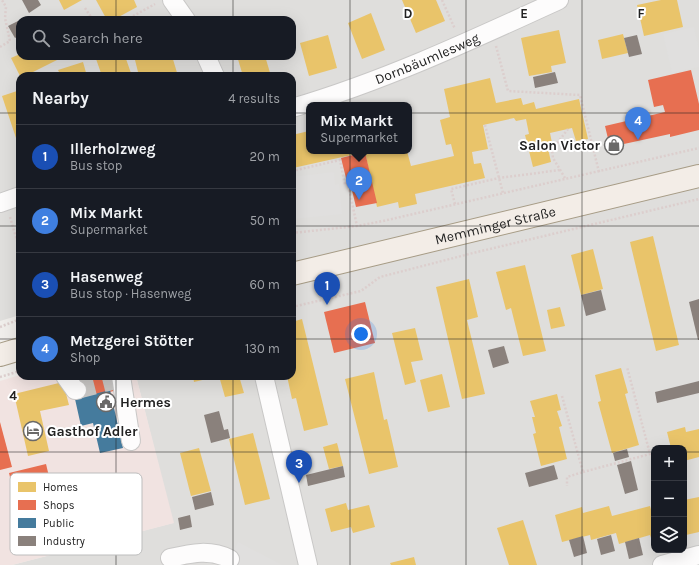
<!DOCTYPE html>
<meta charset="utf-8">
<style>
body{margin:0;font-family:Karla,sans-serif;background:#20242c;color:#f1f3f6}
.controls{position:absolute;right:12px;bottom:12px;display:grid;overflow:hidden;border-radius:8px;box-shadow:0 4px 16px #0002}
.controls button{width:36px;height:36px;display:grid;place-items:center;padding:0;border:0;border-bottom:1px solid #363941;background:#171b24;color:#f1f3f6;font:20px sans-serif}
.you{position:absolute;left:361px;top:334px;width:14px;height:14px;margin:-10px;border:3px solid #fff;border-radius:50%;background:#1a73e8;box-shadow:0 0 0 6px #1a73e833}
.badge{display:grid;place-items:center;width:26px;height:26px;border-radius:50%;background:#1a73e8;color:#fff;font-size:13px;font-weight:700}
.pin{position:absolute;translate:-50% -33px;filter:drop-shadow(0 1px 2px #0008)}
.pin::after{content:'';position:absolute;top:21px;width:14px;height:12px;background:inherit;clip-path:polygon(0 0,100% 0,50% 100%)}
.popup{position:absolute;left:306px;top:102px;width:106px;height:52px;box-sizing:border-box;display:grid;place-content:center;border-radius:8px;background:#171b24;filter:drop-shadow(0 1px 3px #0005);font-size:13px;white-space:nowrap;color:#9ea1a6}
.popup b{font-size:15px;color:#f1f3f6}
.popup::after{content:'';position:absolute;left:50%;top:100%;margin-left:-8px;border:8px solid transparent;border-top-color:#171b24}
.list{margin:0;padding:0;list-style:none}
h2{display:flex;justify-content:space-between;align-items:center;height:52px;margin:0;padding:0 16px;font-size:17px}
h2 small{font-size:13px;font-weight:400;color:#9ea1a6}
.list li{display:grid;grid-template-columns:26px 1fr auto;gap:12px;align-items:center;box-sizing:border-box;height:64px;padding:0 16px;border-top:1px solid #363941}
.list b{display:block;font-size:15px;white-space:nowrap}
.list p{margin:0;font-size:13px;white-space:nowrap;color:#9ea1a6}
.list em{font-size:13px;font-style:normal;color:#9ea1a6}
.icon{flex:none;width:22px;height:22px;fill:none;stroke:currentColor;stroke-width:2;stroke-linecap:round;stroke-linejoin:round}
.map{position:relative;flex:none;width:699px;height:565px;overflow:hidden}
.search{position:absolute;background:#171b24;box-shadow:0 4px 16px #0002;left:16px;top:16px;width:280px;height:44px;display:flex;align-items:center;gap:10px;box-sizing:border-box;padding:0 14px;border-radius:12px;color:#9ea1a6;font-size:15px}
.panel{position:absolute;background:#171b24;box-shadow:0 4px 16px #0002;left:16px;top:72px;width:280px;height:308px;border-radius:12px}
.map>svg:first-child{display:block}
</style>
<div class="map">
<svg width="699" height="565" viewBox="0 0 699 565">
<rect width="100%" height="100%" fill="#f0eeeb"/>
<path fill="#dfdedc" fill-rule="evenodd" d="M0 0H699V565H12L173 523 136 376H292V76H20V315L0 321ZM20 20H292V56H20ZM309 105H409V151H309ZM654 448H684V550H654Z"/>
<path fill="#f1e3e1" d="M20 375 136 376 174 523 12 565H0V381Z"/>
<g fill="#e0dfde">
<path d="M694 27 699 49V67L672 73 663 34Z"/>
<path d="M334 172 335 185 339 184 342 214 292 219V177Z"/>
<path d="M238 542 282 565H228Z"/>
</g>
<g fill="#e9c46a">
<path d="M59 0H82L64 10Z"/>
<path d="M96 0H134L137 7 113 20H107Z"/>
<path d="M402 0H436L445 21 416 33Z"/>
<path d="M661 0H677L683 27 644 36 637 5Z"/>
<path d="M371 13 385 50 362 59 348 23Z"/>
<path d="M559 30 566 63 551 66 552 72 529 76 521 38Z"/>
<path d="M623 34 628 53 602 59 598 40Z"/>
<path d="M328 35 337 68 309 76 300 43Z"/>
<path d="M20 54V56H55L57 60 25 76H20L11 58Z"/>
<path d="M95 56H125L132 76H102Z"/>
<path d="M148 56H172L178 76H139L135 60Z"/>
<path d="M237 56H265L271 76H243Z"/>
<path d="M83 62 87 76H49L59 72 58 70Z"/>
<path d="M490 78 496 103 521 98 523 105 534 102 536 109 579 99 588 139 576 141 572 128 550 133 552 143 547 144 551 162 533 167 525 135 529 134 526 119 516 121 514 118 483 125 488 149 472 152 474 164 481 163 485 178 415 194 417 204 399 208 398 202 377 207 365 152 293 168 292 135 309 131V151H407L411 166 454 156 451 144 446 145 440 120 450 117 444 89Z"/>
<path d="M20 90V150L2 96Z"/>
<path d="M653 236 679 345 656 351 630 242Z"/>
<path d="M593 249 603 289 581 295 571 255Z"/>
<path d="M525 265 546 351 523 356 511 308 506 310 496 272Z"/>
<path d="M469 279 478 317 467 320 485 394 462 399 436 287Z"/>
<path d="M560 307 565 326 551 329 547 310Z"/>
<path d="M302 319 328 425 304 431 296 398 292 399 287 376H292V322Z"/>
<path d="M415 328 423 360 411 362 416 382 405 385 392 333Z"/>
<path d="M621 368 628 393 625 394 639 445 612 453 598 402 601 401 595 375Z"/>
<path d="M374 372 384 420 387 419 398 467 369 474 345 379Z"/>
<path d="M442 374 450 407 428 412 420 380Z"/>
<path d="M193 376H215V377L194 382Z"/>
<path d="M219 376H239L244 393 225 397Z"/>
<path d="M63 382 69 405 40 411 49 451 28 456 14 394Z"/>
<path d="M557 394 561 410 557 411 562 426 559 427 567 459 541 466 533 434 536 433 532 417H535L530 401Z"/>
<path d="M685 427 686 432 699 429V457L684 461V448H671L667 432Z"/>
<path d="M253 433 270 499 245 505 229 439Z"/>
<path d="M337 443 343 466 329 469 323 447Z"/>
<path d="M199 448 211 491 191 496 180 453Z"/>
<path d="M699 497V532L686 535 684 525V500Z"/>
<path d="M346 503 348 510 369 505 375 527 353 533 351 527 331 532 325 509Z"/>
<path d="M609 506 612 516 650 506 654 520V537L651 538 650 535 619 544 616 533 591 540 590 535 562 542 555 515 582 507 583 513Z"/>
<path d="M523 520 537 565H509L497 528Z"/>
<path d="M414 557 416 565H391L390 563Z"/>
</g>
<g fill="#e76f51">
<path d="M691 70 699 104V130L670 137V134L610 147 605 126 665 112 663 105 654 107 648 80Z"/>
<path d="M365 152 377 203 356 207 350 182H347L341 158Z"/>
<path d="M365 302 375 343 334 353 324 312Z"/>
<path d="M74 376H115L118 390 79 399Z"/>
<path d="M0 422 12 467 0 470Z"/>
<path d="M46 464 52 489 15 498 9 473Z"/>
</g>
<path fill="#457b9d" d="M110 390 123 448 100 453 93 423 81 426 75 399Z"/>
<g fill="#8a817c">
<path d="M22 0H38L41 5 29 13Z"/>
<path d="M20 20V35L15 38 8 26Z"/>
<path d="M637 35 642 54 629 57 624 38Z"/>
<path d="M555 72 558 83 535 88 533 77Z"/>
<path d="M601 290 606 310 586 316 581 295Z"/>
<path d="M699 299V340H698L689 302Z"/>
<path d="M504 346 509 363 493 368 488 350Z"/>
<path d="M699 381V393L657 403 655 392Z"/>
<path d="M219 411 224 430 228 429 230 438 211 443 204 415Z"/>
<path d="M627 449 629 457 615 461 613 453Z"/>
<path d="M631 461 638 490 625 494 617 465Z"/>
<path d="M554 465 558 479 529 487 525 473Z"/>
<path d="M343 466 345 477 308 486 306 475Z"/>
<path d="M211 492 214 505 195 510 192 497Z"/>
<path d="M190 515 192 527 180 530 178 518Z"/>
<path d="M611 535 615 551 601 555 597 539Z"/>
<path d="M583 536 587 553 574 557 569 540Z"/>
<path d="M639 538 643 555 629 559 625 542Z"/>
</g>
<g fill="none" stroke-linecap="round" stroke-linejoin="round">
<path stroke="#c7c5c3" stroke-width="18" stroke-dasharray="18 9" stroke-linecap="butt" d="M77 390 116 380"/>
<g stroke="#c9c8c7" stroke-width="20">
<g id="minor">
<path d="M172 0 186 20"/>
<path d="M206 56 215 76"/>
<path id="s1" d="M292 108C384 81 472 40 559 0"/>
<path d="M0 203 20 196"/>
<path d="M65 376 75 390H77"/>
<path d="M121 376 131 441"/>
<path d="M264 376 308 565"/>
<path d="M170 558C192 553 210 549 230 559"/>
<path d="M662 565 699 555"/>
</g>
</g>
<g stroke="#a79c86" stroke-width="24">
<g id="major">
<path id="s2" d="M292 274 699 176"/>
<path d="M0 355 20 349"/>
</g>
</g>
<g stroke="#dccecd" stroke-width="2.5" stroke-dasharray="2 2" stroke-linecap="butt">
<path d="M442 0 455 29"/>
<path d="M85 8 93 20"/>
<path d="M126 20 155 4"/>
<path d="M496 46 508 91 580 95 599 172"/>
<path d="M0 47 10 41 5 18 6 7 2 0"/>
<path d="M485 125 503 193"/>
<path d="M292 171 340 160 345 185 348 184 357 226"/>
<path d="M565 178 553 158 552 150 568 129"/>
<path d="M455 204 451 189 499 178 560 170"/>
<path d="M10 217 20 251"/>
<path d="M292 233 357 226 383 221 699 148"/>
<path d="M292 307 361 291 380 277 473 253 699 199"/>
<path d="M0 327 20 319"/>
<path d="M0 377 20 371"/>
<path d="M562 396 583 472 567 477V486"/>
<path d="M583 472 650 454 627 367"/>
</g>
<use href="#minor" stroke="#fdfcfc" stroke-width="18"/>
<use href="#major" stroke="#f3ede7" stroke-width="22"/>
</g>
<path fill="none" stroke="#222" stroke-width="1" stroke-opacity="0.55" d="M116 0V20M233 0V20M350 0V565M466 0V565M582 0V565M116 56V76M233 56V76M0 113H20M292 113H699M0 226H20M292 226H699M0 339H20M292 339H699M116 376V565M233 376V565M0 452H654M684 452H699"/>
<defs>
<g id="shop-ring" transform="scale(1)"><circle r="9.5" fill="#fff" stroke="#6a6968" stroke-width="1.5"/><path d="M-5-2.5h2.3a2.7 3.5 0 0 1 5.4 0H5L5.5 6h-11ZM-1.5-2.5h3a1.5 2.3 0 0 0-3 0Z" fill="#6a6968"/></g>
<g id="civic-ring" transform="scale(1)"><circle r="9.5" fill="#fff" stroke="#6a6968" stroke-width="1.5"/><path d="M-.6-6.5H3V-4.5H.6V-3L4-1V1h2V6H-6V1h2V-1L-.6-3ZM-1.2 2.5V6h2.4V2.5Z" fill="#6a6968"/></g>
<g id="hotel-ring" transform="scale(1)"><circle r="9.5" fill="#fff" stroke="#6a6968" stroke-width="1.5"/><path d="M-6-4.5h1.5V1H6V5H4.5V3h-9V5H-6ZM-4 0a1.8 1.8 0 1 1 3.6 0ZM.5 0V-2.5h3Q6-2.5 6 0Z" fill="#6a6968"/></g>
</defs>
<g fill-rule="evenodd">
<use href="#shop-ring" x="614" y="145"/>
<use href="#civic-ring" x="106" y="402"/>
<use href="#hotel-ring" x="33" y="431"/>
</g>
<g text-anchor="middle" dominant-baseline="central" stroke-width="4" stroke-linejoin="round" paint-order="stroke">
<g font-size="14" fill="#222" stroke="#fff">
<text stroke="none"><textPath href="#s1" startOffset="144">Dornbäumlesweg</textPath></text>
<text stroke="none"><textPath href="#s2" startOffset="209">Memminger Straße</textPath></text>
</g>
<g font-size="14" font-weight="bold" fill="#222" stroke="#fff" text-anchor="start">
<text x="600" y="145" text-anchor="end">Salon Victor</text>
<text x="120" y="402">Hermes</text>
<text x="47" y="431">Gasthof Adler</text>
</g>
</g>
<rect x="10" y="473" width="132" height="82" rx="6" fill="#fff" stroke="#bdbdbd" stroke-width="1"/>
<rect x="18" y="482" width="18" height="10" fill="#e9c46a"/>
<rect x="18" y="500" width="18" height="10" fill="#e76f51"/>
<rect x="18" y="518" width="18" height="10" fill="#457b9d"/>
<rect x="18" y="536" width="18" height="10" fill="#8a817c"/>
<g font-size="11" fill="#222">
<text x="43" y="491">Homes</text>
<text x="43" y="509">Shops</text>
<text x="43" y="527">Public</text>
<text x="43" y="545">Industry</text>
</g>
<g font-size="13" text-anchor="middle" font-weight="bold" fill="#222" stroke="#fff" stroke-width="4" stroke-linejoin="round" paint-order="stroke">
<text x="408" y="18">D</text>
<text x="524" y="18">E</text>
<text x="641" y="18">F</text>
<text x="13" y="400">4</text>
</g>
</svg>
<div class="controls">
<button>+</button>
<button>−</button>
<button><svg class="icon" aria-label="layers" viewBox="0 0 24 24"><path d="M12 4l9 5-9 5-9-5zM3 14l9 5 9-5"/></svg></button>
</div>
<div class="you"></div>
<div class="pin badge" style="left:327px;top:305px;background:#1a4fb4">1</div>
<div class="pin badge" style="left:359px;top:200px;background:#3f7fe0">2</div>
<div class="popup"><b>Mix Markt</b>Supermarket</div>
<div class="pin badge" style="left:299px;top:483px;background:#1a4fb4">3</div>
<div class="pin badge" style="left:638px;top:140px;background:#3f7fe0">4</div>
<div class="search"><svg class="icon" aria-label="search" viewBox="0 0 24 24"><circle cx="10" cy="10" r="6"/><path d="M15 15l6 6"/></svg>Search here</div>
<section class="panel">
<h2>Nearby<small>4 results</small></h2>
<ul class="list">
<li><span class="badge" style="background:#1a4fb4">1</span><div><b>Illerholzweg</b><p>Bus stop</p></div><em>20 m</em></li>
<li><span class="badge" style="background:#3f7fe0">2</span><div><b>Mix Markt</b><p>Supermarket</p></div><em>50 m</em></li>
<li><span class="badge" style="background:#1a4fb4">3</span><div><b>Hasenweg</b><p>Bus stop · Hasenweg</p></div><em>60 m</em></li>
<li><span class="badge" style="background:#3f7fe0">4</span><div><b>Metzgerei Stötter</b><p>Shop</p></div><em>130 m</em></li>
</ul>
</section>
</div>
